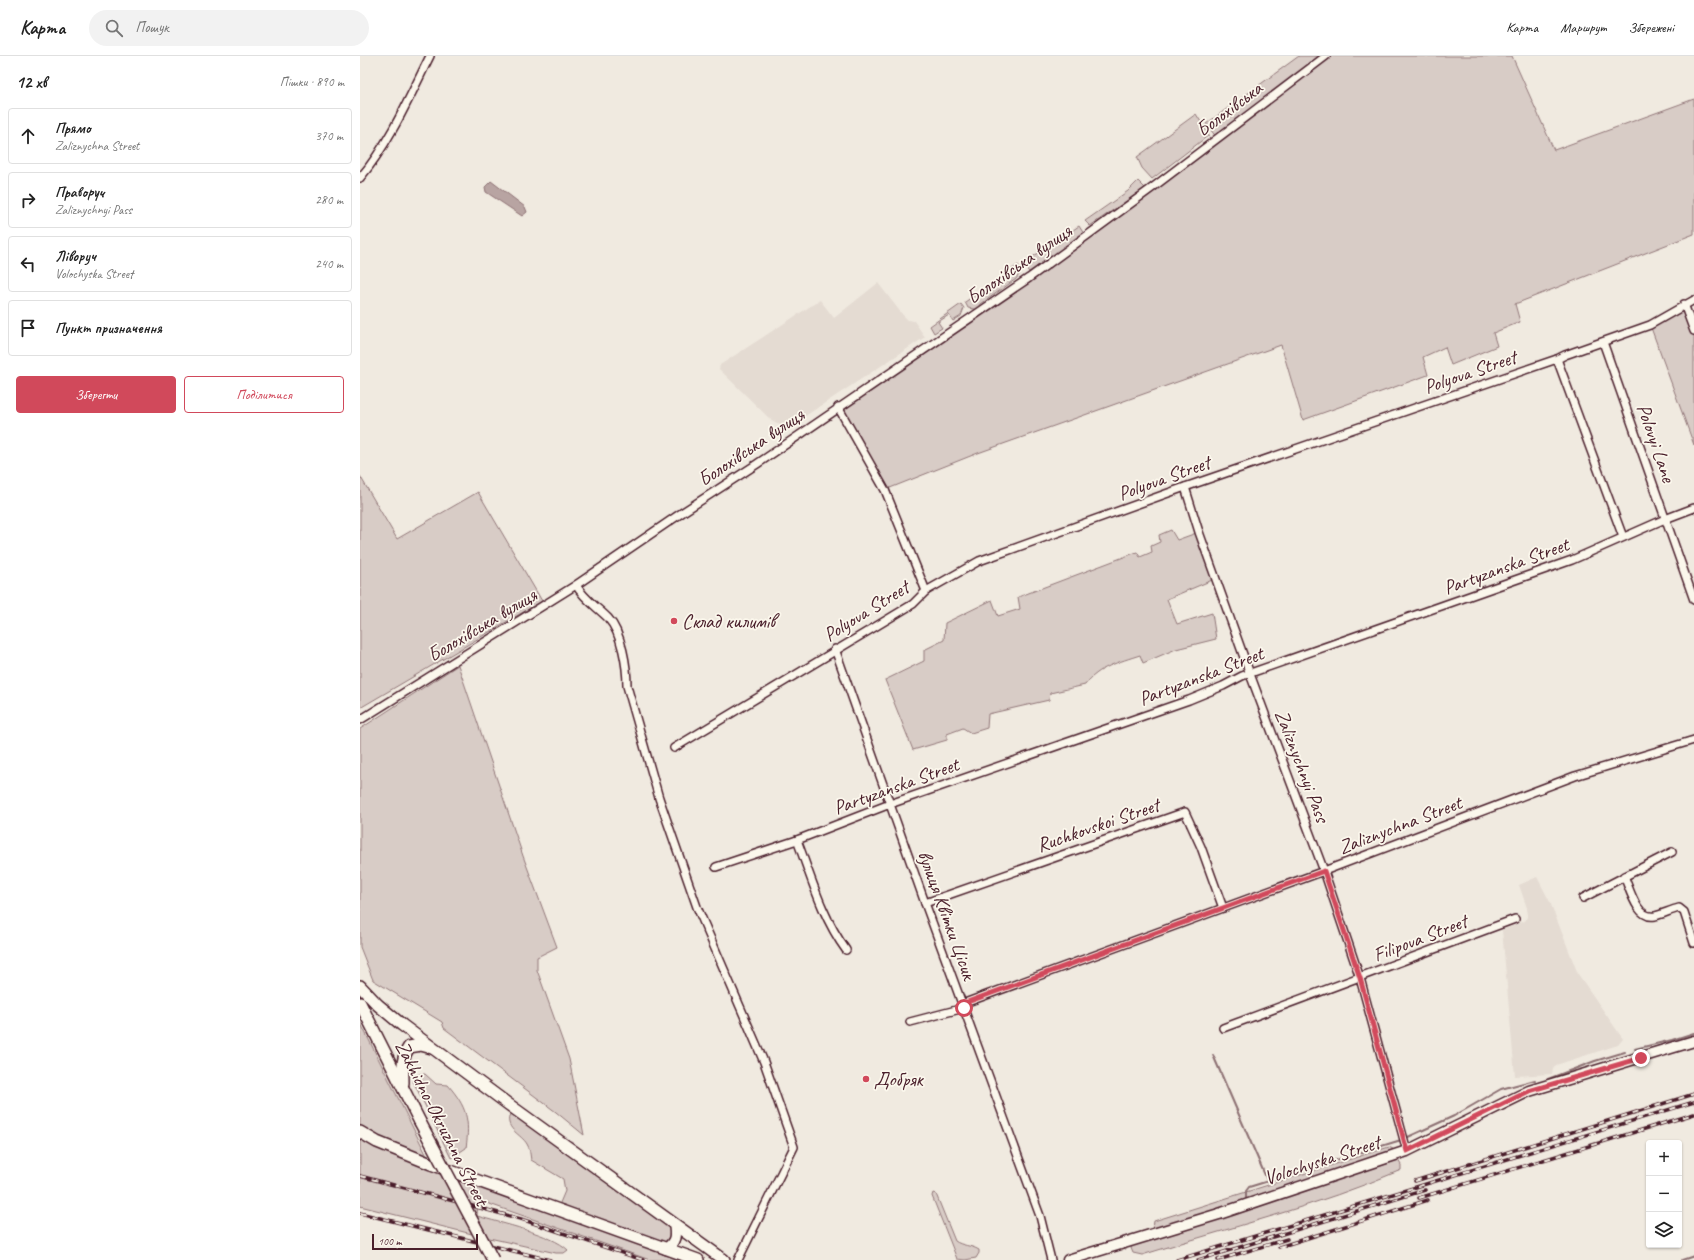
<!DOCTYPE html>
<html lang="uk">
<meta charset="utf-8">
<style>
body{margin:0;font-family:Caveat,sans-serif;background:#f2f2f2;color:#222}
.controls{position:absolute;right:12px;bottom:12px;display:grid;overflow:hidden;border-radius:4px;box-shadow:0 1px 3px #0004}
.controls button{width:36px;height:36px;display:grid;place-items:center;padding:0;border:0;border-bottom:1px solid #e0e0e0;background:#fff;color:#222;font:20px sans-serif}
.scale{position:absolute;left:12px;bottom:10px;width:106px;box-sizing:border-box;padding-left:4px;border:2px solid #4a1f2b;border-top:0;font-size:11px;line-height:14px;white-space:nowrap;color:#4a1f2b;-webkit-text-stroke:3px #fbf7ec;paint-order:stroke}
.stop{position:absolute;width:12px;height:12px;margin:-9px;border:3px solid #d1495b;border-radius:50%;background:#fff}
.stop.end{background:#d1495b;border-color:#fff;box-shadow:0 1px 4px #0008}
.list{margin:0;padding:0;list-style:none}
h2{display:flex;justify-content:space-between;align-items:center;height:52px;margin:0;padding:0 16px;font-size:17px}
h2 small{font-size:13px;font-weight:400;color:#767676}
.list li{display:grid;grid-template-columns:26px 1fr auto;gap:12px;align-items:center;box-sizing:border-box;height:56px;margin:0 8px 8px;padding:0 8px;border:1px solid #e0e0e0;border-radius:4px}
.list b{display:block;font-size:15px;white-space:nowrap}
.list p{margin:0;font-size:13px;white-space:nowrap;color:#767676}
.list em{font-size:13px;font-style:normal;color:#767676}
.actions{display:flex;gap:8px;padding:12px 16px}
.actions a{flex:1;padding:9px 0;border:1px solid #d1495b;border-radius:4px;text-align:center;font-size:14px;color:#d1495b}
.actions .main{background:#d1495b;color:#fff}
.icon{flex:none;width:22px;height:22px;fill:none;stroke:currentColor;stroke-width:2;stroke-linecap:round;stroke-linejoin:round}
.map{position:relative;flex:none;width:1334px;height:1204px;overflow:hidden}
header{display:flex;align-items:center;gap:24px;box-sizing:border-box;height:56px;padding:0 20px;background:#fff;border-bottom:1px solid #e0e0e0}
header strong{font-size:19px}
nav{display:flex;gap:22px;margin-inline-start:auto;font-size:14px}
.search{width:280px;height:36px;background:#f2f2f2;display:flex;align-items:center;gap:10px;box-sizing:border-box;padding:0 14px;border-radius:22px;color:#767676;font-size:15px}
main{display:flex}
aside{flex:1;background:#fff}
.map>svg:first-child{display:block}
</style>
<header>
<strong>Карта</strong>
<div class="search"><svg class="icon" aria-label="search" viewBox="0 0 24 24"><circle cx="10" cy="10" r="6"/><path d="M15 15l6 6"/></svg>Пошук</div>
<nav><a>Карта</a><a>Маршрут</a><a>Збережені</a></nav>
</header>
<main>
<aside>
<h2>12 хв<small>Пішки · 890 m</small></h2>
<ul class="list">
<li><svg class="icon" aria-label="ahead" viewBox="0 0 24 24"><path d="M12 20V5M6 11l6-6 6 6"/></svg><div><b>Прямо</b><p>Zaliznychna Street</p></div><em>370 m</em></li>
<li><svg class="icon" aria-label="right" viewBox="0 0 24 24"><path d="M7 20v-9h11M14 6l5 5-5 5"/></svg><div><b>Праворуч</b><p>Zaliznychnyi Pass</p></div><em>280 m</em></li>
<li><svg class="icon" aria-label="left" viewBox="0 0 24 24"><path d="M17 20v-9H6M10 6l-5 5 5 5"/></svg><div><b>Ліворуч</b><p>Volochyska Street</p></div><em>240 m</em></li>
<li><svg class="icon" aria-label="arrive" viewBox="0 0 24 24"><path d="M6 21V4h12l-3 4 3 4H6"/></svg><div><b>Пункт призначення</b></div></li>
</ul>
<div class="actions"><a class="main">Зберегти</a><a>Поділитися</a></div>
</aside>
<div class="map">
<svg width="1334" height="1204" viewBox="0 0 1334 1204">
<rect width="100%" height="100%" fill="#f0eae0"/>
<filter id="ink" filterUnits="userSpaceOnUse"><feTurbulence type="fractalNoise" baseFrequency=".025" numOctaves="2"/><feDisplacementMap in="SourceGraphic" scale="8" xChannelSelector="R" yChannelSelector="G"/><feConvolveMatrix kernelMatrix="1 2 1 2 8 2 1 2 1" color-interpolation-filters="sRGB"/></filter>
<g filter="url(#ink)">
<g fill="#e4dbd2">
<path d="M518 227 542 258 548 264 554 265 565 281 430 370H422L410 363 359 313 360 309 460 244 474 262Z"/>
<path d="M1177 821 1190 846 1218 918 1263 983 1258 989 1196 1009 1193 1013 1192 1018 1155 1020 1142 874 1165 865 1168 859 1167 852 1159 829Z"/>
</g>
<g fill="#d8ccc6" stroke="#917678">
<path d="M939 0H1152L1194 94 1334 43V178L1155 248 1160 266 1133 277 1137 290 1091 309 1085 291 1063 301 1068 319 943 364 921 289 618 397 525 434 478 351 573 287 857 82 846 68Z"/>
<path d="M836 58 849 79 792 123 782 112 777 101Z"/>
<path d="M778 125 785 132 730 170 725 165 768 135Z"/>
<path d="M719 170 724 178 669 216 662 208Z"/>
<path d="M658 209 662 215 656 223 614 253 608 252 605 246Z"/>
<path d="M601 248 604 252 601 260 593 265 589 259 578 266 582 272 574 277 570 270Z"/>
<path d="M1324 248 1334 275V389L1290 269Z"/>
<path d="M0 420 37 483 118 436 182 545 0 652Z"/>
<path d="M811 474 817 484 839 476 857 522 807 543 817 568 852 557 856 583 816 593 783 607 780 599C759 606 738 611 725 629L690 637 689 644 628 658 627 672 611 677 603 672 587 678V684L553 694 525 624 564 605V594L584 584 585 567 632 544 638 560 660 553 658 541 777 496 780 501 792 496 791 490 800 486 799 479Z"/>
<path d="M98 609 163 800 197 891 177 901V914L209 1003 224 1079 196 1056 84 972 82 966 13 924 0 891V673Z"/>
<path d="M0 966 71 1108 197 1154 205 1135 203 1123 171 1104C170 1099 170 1092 167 1088 161 1078 146 1074 149 1060L153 1057 312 1173V1178L306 1193 338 1204H290L118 1144 117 1160C140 1167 192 1178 208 1194L204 1197H196L116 1179 0 1150Z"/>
<path d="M60 1018H65L76 1028 88 1029C107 1051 110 1064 106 1092L91 1102 53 1025 55 1020Z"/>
<path d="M1029 1091 1033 1093 1032 1096 796 1175 793 1171 794 1165Z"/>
<path d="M1038 1104 1041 1109V1114C958 1150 868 1172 782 1199L773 1197 771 1192 774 1188Z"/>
<path d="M573 1137 576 1138 595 1185C602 1190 611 1189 619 1194V1197L616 1202 605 1204 597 1203 572 1140Z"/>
</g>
<path fill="#b8a4a2" stroke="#8c6f72" d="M131 125 165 151 167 156 162 160 126 136 125 131Z"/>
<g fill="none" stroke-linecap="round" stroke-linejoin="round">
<g stroke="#8c6f72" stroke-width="2">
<path d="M1275 993 1312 984 1334 977"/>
<path d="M853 999 908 1126"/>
<path d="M1188 1023 1235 1005 1265 996"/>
<path d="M1048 1081 1094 1060 1141 1033 1175 1024"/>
<path d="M886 1142V1135L889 1131 1041 1084"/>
<path d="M1322 1204 1334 1200"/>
</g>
<g stroke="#4a1f2b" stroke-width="10">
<g id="street">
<path d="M0 122C29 88 50 40 70 0"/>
<path d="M1324 248 1334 275"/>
<path d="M1243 286 1334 544"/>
<path d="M1197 303 1263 481"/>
<path d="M478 351 525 434 566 535"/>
<path d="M825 431 839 476 890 618 964 815 1000 922 1047 1095"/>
<path d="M216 529C224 543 237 551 248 562 262 577 267 611 267 630L299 742 337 851 404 1006 434 1091 378 1204"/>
<path d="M475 593 565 847 680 1160 691 1204"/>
<path d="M0 664 216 529 323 456 397 408 669 222 792 132 966 0"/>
<path d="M314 692 553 548 566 535 619 505 825 431 1197 303 1205 299 1290 269 1334 244"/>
<path d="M437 784C451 821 462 861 486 894"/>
<path d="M356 811 437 784 530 748 829 644 863 630 882 620 1212 504 1305 463 1334 452"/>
<path d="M1264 820C1270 833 1277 864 1295 860 1303 858 1311 854 1319 852L1324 856 1334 887"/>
<path d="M1223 842 1312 796"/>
<path d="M565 847 825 756 841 791 863 852"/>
<path d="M602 948 964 815 1215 720 1334 684"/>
<path d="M550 966 604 952"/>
<path d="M863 972 1155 863"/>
</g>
</g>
<g stroke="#4a1f2b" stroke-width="13">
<g id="secondary">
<path d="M306 1193C316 1185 316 1180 314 1168"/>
<path d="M708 1204 859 1158 1047 1095 1169 1035 1334 985"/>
</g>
</g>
<g stroke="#4a1f2b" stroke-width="14">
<g id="primary">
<path d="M0 930 18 949 42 969 148 1048 364 1204"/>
<path d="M0 947 60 1066"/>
<path d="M43 1027C43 1014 41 1003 49 991L61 989 72 992"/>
<path d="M0 1076 17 1086 71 1108 338 1204"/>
</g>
</g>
<use href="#street" stroke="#fbf7ec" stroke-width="7"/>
<use href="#secondary" stroke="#fbf7ec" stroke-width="10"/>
<use href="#primary" stroke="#fbf7ec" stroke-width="11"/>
<g stroke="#4a1f2b" stroke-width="3.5">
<g id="rail">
<path d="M0 1120 161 1163 283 1204"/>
<path d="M1055 1125 1334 1038"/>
<path d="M1059 1142 1334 1058"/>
<path d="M0 1157 190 1204"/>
<path d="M919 1191 1068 1144"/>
<path d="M817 1204 1334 1046"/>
<path d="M838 1204 1065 1134"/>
<path d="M858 1204 927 1183"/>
</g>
</g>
<use href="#rail" stroke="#fbf7ec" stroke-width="2" stroke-dasharray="6" stroke-linecap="butt"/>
<g stroke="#4a1f2b" stroke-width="14" stroke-linecap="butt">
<path id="primary-bridge" d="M60 1066 133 1204"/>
</g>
<use href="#primary-bridge" stroke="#fbf7ec" stroke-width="11"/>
</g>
</g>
<g fill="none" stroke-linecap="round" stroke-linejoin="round" filter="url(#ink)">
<path stroke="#d1495b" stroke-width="5" d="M604 952 602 948 964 815 1000 922 1047 1095 1169 1035 1281 1002"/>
</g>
<g fill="#d1495b" stroke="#fbf7ec" stroke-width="1.5">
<circle cx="314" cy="565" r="4"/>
<circle cx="506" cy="1023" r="4"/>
</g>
<g text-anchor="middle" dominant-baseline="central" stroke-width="3.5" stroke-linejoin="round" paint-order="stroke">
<g font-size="20" fill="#4a1f2b" stroke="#fbf7ec">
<text transform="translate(869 53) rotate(-37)">Болохівська</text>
<text transform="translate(659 208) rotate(-35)">Болохівська вулиця</text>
<text transform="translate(1110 316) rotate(-19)">Polyova Street</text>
<text transform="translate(1296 387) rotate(71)">Polovyi Lane</text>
<text transform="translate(391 391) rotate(-34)">Болохівська вулиця</text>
<text transform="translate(804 422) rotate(-20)">Polyova Street</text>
<text transform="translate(1146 510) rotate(-20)">Partyzanska Street</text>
<text transform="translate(506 555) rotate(-32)">Polyova Street</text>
<text transform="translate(122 569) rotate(-31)">Болохівська вулиця</text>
<text transform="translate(841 620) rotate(-21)">Partyzanska Street</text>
<text transform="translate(942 710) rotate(69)">Zaliznychnyi Pass</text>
<text transform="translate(536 730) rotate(-20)">Partyzanska Street</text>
<text transform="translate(738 769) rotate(-19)">Ruchkovskoi Street</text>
<text transform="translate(1040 769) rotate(-21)">Zaliznychna Street</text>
<text transform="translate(587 859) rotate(70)">вулиця Квітки Цісик</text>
<text transform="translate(1060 882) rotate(-21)">Filipova Street</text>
<text transform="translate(82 1067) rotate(63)">Zakhidno-Okruzhna Street</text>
<text transform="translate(962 1104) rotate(-18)">Volochyska Street</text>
</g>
<g font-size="20" fill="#4a1f2b" stroke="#fbf7ec" text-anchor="start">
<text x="322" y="565">Склад килимів</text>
<text x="514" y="1023">Добряк</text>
</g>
</g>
</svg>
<div class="controls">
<button>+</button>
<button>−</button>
<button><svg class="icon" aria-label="layers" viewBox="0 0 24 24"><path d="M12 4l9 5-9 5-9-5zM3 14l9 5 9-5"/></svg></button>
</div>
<div class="scale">100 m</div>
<div class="stop" style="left:604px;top:952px"></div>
<div class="stop end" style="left:1281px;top:1002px"></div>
</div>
</main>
